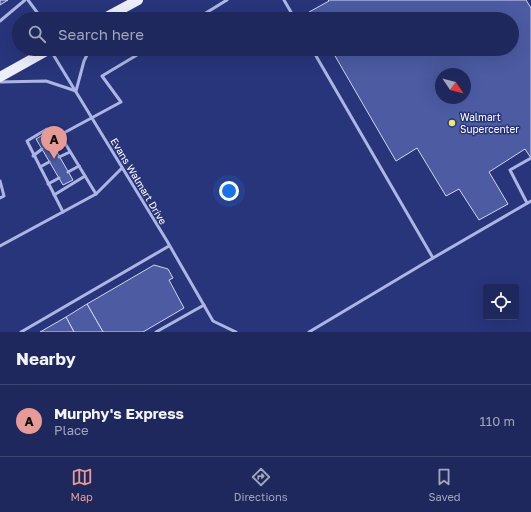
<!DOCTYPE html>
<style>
body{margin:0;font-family:"Golos Text",sans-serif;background:#2b3465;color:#f1f3f6}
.controls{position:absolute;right:12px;bottom:12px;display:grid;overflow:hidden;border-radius:4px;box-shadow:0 4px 16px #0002}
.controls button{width:36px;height:36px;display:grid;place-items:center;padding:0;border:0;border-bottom:1px solid #3c4472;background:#1e285c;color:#f1f3f6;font:20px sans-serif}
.compass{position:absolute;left:435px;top:68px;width:36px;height:36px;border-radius:50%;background:#1e285c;box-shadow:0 4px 16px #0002;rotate:125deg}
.you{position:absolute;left:229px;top:191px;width:14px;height:14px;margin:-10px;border:3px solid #fff;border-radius:50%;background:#1a73e8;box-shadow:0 0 0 6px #1a73e833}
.badge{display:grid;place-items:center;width:26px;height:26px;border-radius:50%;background:#e69b98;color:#111;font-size:13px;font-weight:700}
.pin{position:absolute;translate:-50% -33px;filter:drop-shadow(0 1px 2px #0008)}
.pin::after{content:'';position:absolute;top:21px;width:14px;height:12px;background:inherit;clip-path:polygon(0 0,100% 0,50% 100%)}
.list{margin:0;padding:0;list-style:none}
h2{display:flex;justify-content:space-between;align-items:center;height:52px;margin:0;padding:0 16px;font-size:17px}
h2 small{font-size:13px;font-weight:400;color:#a1a6bb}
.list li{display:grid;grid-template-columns:26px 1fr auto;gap:12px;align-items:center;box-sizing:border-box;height:72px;padding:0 16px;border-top:1px solid #3c4472}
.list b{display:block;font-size:15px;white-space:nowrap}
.list p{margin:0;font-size:13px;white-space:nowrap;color:#a1a6bb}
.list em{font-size:13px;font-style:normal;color:#a1a6bb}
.icon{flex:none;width:22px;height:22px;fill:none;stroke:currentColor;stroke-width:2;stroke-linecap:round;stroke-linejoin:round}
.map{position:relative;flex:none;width:531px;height:332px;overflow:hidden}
.search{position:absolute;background:#1e285c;box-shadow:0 4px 16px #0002;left:12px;right:12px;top:12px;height:44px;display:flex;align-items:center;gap:10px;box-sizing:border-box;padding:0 14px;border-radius:22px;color:#a1a6bb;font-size:15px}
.sheet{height:124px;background:#1e285c}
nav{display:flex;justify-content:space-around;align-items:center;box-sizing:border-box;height:56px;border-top:1px solid #3c4472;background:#1e285c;font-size:11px;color:#a1a6bb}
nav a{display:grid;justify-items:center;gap:2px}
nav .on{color:#e69b98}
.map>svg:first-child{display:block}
</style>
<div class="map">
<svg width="531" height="332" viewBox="0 0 531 332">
<rect width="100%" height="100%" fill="#28357b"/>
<g fill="#4c5ba2" stroke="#cfd5f3" fill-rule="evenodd">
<path d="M0 0H8L0 5Z"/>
<path d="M328 0H526L531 8V158L525 149 489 172 508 204 479 220 459 189 446 196 417 148 396 161 331 49H512V19H313L309 12 329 1ZM441 74H465V98H441Z"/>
<path d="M46 133 73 180 63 185 36 139Z"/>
<path d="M154 265 168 269 173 278 169 280 184 308 143 332H103L87 304Z"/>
<path d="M87 304 103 332H74L66 317Z"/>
<path d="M66 317 74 332H40Z"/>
</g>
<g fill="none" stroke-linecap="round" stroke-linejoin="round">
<g stroke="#acb6e4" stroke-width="3">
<path d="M28 0 42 19"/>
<path d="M284 0 295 19"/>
<path d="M196 19 227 0"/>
<path d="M0 21 25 0"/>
<path d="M51 51 167 241 213 321 236 332"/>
<path d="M0 82 46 81 76 91 84 61 90 49"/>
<path d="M51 143 60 135 47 129 27 141 63 212"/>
<path d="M33 156 42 149"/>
<path d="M59 157 70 152"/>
<path d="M40 167 49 162"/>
<path d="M68 172 79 166"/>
<path d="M0 181 4 196 0 198"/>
<path d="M48 184 59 178"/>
<path d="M96 194 122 168"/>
<path d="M54 195 85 176"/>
<path d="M527 203 510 170 531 158"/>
<path d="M0 246 96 194 60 135 121 102 102 76 147 49"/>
<path d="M433 258 531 201"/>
<path d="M21 332 169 246"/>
<path d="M156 332 204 305"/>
<path d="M309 332 433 258 312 49"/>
</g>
<g stroke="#eceefc" stroke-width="10">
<path d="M103 19 138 0"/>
<path d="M0 77 50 49"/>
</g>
</g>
<circle fill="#ebe973" stroke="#28357b" stroke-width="1.5" cx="452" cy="123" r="4"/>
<g text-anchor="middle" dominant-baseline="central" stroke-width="3" stroke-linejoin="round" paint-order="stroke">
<g font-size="10" fill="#fff" stroke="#28357b" text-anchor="start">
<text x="460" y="117">Walmart<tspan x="460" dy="12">Supercenter</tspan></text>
</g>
<g font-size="10" fill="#fff" stroke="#28357b">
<text transform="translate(139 181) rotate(59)">Evans Walmart Drive</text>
</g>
</g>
</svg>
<div class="controls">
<button><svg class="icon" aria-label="locate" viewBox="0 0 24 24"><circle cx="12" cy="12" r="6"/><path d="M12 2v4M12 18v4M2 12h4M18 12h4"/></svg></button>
</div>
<svg class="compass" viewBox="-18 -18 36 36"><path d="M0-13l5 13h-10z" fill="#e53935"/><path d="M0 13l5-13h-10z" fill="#a1a6bb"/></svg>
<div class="you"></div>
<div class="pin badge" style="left:54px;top:159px">A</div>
<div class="search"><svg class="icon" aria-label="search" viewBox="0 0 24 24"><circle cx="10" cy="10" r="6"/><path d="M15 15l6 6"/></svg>Search here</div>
</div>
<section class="sheet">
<h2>Nearby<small></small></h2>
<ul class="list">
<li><span class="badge">A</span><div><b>Murphy's Express</b><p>Place</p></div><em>110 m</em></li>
</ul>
</section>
<nav>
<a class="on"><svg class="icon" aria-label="map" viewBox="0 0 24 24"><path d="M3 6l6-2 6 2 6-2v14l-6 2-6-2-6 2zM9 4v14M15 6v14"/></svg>Map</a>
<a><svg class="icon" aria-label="directions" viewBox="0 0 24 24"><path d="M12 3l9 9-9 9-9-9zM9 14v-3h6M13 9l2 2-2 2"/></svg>Directions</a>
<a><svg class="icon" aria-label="saved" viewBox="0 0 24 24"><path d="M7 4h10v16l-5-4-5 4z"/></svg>Saved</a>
</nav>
